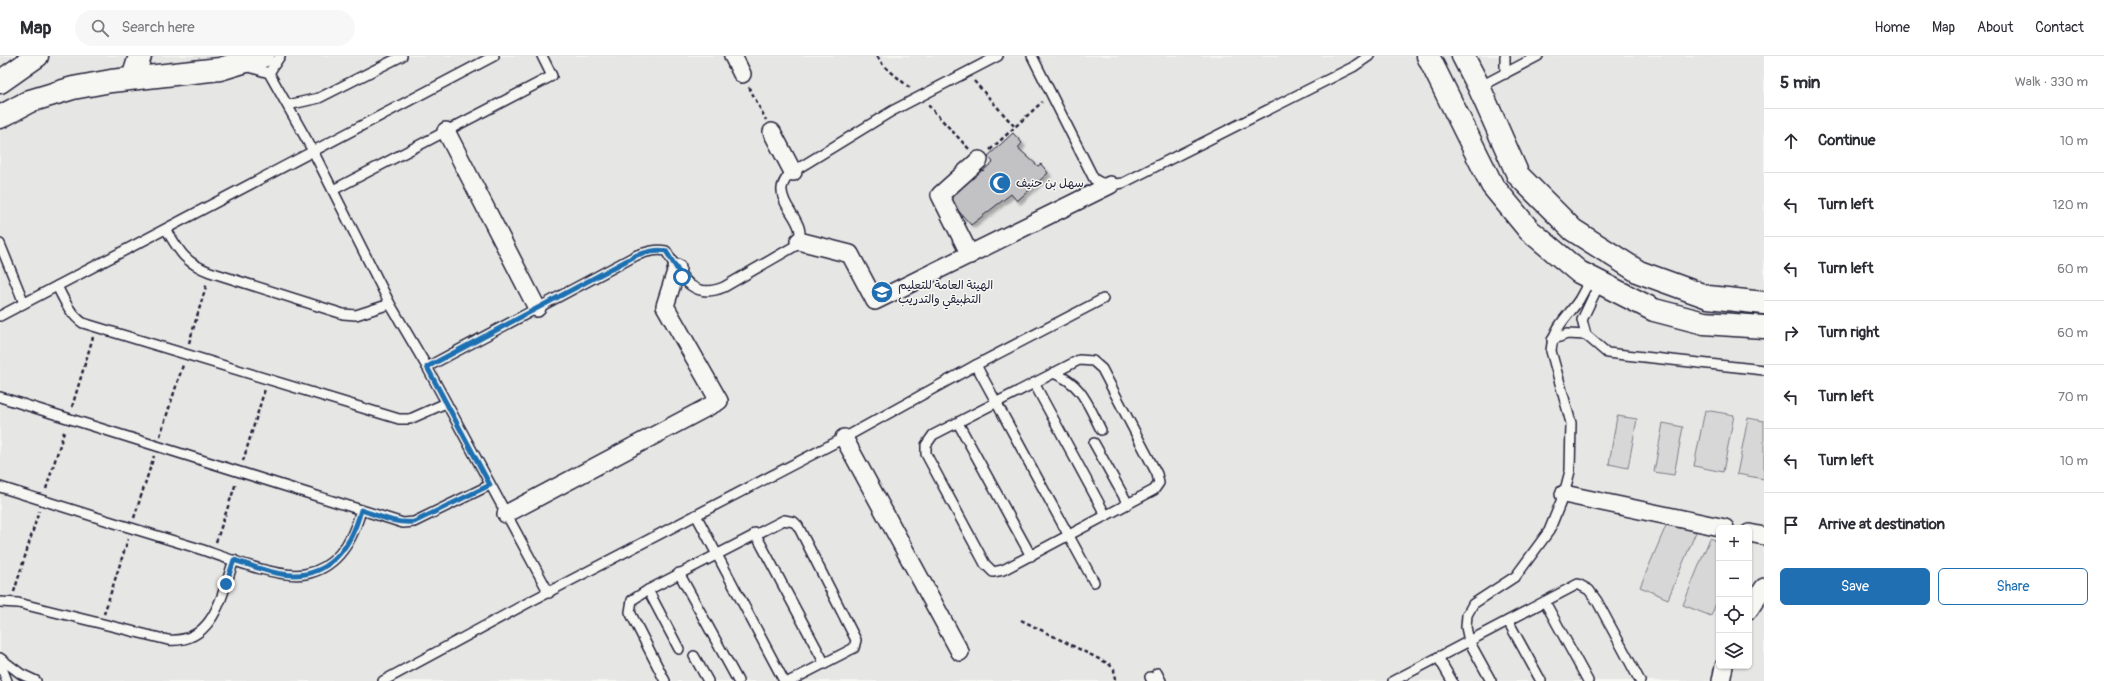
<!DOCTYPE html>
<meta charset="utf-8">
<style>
body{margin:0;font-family:Pangolin,"Playpen Sans Arabic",sans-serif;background:#f7f7f7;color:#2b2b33}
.controls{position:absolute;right:12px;bottom:12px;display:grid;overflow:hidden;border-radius:6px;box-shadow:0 1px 3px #0004}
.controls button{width:36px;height:36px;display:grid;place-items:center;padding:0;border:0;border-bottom:1px solid #e1e1e2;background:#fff;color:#2b2b33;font:20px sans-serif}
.stop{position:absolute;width:12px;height:12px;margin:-9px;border:3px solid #1f6fb2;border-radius:50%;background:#fff}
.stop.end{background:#1f6fb2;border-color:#fff;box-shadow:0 1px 4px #0008}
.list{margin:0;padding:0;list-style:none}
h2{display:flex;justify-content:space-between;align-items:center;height:52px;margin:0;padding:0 16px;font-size:17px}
h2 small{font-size:13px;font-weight:400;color:#7c7c81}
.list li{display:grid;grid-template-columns:26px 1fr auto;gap:12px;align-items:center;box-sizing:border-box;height:64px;padding:0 16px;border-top:1px solid #e1e1e2}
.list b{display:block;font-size:15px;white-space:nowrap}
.list em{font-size:13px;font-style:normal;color:#7c7c81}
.actions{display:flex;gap:8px;padding:12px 16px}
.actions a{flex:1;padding:9px 0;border:1px solid #1f6fb2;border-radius:6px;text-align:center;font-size:14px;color:#1f6fb2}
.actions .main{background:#1f6fb2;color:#fff}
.icon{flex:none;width:22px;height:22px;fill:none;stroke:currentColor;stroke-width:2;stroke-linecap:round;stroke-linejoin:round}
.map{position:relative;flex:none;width:1764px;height:625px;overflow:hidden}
header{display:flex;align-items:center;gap:24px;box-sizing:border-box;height:56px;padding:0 20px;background:#fff;border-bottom:1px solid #e1e1e2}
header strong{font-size:19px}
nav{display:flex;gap:22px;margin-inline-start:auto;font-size:14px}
.search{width:280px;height:36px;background:#f7f7f7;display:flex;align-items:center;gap:10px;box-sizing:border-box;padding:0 14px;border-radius:22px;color:#7c7c81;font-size:15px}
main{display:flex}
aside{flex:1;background:#fff}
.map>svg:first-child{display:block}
</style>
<header>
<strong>Map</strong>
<div class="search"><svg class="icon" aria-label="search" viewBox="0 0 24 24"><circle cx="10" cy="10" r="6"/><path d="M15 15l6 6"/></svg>Search here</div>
<nav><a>Home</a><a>Map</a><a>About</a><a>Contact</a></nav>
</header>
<main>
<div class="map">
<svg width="1764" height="625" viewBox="0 0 1764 625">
<defs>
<filter id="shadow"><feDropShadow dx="3.5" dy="3.5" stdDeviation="1" flood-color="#0004"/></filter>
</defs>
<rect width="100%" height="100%" fill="#f6f6f2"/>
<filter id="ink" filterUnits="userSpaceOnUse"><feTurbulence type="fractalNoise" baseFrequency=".025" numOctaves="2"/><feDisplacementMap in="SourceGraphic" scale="8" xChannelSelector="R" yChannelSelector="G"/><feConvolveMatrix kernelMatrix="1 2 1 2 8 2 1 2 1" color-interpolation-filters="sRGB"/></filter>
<g filter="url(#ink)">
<path fill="#e6e6e4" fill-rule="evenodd" d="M0 0H1764V625H0ZM1719 472H1749V610H1719Z"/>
<g fill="#d7d7d7" stroke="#7c7c89">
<path d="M1705 354 1734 359 1723 416 1694 410Z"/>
<path d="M1617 360 1637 363 1628 412 1609 408Z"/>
<path d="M1748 362 1764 365V423L1737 418Z"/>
<path d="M1663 367 1683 371 1674 419 1654 416Z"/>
<path d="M1668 465 1696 476 1668 543 1640 531Z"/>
<path d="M1710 482 1719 486V540L1711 560 1683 549Z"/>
</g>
<path fill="#c2c2c4" stroke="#22223b" filter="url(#shadow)" d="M1013 77 1022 87 1018 92 1038 110 1041 108 1048 117 1017 145 1011 138 971 169 947 142 979 112 983 115 993 106 988 100Z"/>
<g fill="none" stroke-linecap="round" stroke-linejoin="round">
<g stroke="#22223b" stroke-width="12">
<g id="lane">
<path d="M1032 0 1094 123C1104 130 1111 129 1123 127L1353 11 1369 0"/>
<path d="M1505 0V18"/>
<path d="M246 10 269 17 313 95 390 248 427 311 549 537"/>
<path d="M269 17 280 0"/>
<path d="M1479 31 1538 0"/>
<path d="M288 49 319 42 402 0"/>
<path d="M333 134 552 20 542 0"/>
<path d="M166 173C179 195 185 207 210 216L343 258 356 259 390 248"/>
<path d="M0 188 24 247"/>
<path d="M1600 226 1582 264 1586 279 1607 297 1764 314"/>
<path d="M57 230C64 244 70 258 83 267L399 363H410L446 347"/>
<path d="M0 260 494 0"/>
<path d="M1552 284 1567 278 1586 279"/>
<path d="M1079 304 1093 305 1102 313 1157 418 1159 427 1154 434 1003 514 993 516 985 508 926 398V389L933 379Z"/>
<path d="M976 309 1094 526"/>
<path d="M427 311 637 199C647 196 655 193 666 195 681 219 691 245 724 231L795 190C811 170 783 155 782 135 781 129 786 123 789 118L892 55 998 0"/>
<path d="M1053 317C1082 327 1088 349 1101 374"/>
<path d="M1034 327 1106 460"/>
<path d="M0 341 403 467 414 466 490 429"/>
<path d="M958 367 1031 500"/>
<path d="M1094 387 1128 448"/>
<path d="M0 431C66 452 131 472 197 492 224 501 278 523 305 518 338 512 353 484 361 454"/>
<path d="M696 459 784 625"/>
<path d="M755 477 825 608"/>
<path d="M679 517 738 625"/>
<path d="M648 534 679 593"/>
<path d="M0 546 18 547 168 584C214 588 222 538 234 504"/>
<path d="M1545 546 1588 625"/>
<path d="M1508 565 1541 625"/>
<path d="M694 600 708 625"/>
<path d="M1438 601 1452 625"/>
<path d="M0 602 21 618 36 625"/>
<path d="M0 607 7 625"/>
<path d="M1157 617 1161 625"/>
<path d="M1150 621 1152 625"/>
<path d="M383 625 533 544 844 382 976 309 1103 243"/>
<path d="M665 625 630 556 632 544 648 534 784 464 794 466 798 470 856 584 854 592 850 594 790 625"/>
<path d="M1393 625 1578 528 1589 534 1597 545 1640 625"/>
<path d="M1491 625 1469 585 1466 571 1467 559 1473 548 1516 520 1549 475 1564 438 1570 415 1571 367 1551 295C1553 271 1566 263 1579 244 1583 237 1587 229 1591 222"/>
</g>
</g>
<g stroke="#22223b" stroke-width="20">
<g id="street">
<path d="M733 0 742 18"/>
<path d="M446 75 537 252"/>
<path d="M772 76 793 116"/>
<path d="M799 185 850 198 875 245 1110 129"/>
<path d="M970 199 940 139 979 104"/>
<path d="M844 382 960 596"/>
<path d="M1564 438 1725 472"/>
<path d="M506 458 719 345 665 250 677 212"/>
<path d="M1749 477 1764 480"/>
<path d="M1749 554 1764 531"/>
<path d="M1721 625 1724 610"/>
</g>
</g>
<g stroke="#22223b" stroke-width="25">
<g id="secondary">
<path d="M1428 0 1492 129 1529 174 1579 216 1654 254 1704 267 1764 271"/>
<path d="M1463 0 1479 31 1518 119 1573 174 1639 216 1708 241 1764 247"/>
<path d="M133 22 140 0"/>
<path d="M0 26 37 0"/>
<path d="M0 61 30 45 73 32 111 25 220 13 263 0"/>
</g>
</g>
<g stroke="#22223b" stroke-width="2.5" stroke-dasharray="4 3" stroke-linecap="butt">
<path d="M877 0 883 9 911 33"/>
<path d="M974 25 1015 71"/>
<path d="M749 31 766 64"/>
<path d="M928 49 969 93"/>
<path d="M990 94 1042 46"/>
<path d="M189 287 207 227"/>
<path d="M72 351 93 281"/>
<path d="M160 380 183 309"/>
<path d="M243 405 265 333"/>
<path d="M46 433 65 373"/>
<path d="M134 462 154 400"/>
<path d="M216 486 236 427"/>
<path d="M14 536 39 455"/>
<path d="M104 558 128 483"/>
<path d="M1021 564 1109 608 1114 613 1115 625"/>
</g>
<use href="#lane" stroke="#f6f6f2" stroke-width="9"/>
<use href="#street" stroke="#f6f6f2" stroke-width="17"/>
<use href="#secondary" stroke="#f6f6f2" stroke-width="22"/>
</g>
</g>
<g fill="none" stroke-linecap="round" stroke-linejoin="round" filter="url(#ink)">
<path stroke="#1f6fb2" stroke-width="5" d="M226 528 234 504C253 510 274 519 294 519 333 519 352 487 361 454 379 460 395 468 414 466L490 429 427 311 637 199C647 196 655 193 666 195L682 221"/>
</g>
<defs>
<g id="mosque-disc" transform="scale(1.15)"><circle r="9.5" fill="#1f6fb2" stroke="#f6f6f2"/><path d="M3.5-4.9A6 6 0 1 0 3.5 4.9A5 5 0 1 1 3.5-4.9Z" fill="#fff"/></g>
<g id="university-disc" transform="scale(1.15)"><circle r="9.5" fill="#1f6fb2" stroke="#f6f6f2"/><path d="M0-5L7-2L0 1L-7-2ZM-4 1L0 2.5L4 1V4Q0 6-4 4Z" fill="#fff"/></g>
</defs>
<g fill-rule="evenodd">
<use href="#mosque-disc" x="1000" y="127"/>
<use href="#university-disc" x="882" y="236"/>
</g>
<g text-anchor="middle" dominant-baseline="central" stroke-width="3" stroke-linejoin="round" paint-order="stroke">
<g font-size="12" fill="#22223b" stroke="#f6f6f2" text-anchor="start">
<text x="1016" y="127">سهل بن حنيف</text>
<text x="898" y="229">الهيئة العامة للتعليم<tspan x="898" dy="14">التطبيقي والتدريب</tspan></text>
</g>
</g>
</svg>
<div class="controls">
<button>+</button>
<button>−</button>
<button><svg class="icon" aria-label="locate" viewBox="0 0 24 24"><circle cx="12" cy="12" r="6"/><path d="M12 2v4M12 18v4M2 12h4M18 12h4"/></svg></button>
<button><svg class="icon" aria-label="layers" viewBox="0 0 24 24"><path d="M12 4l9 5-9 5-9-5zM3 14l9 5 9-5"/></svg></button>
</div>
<div class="stop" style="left:682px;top:221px"></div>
<div class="stop end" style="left:226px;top:528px"></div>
</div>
<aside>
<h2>5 min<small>Walk · 330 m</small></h2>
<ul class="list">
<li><svg class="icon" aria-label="ahead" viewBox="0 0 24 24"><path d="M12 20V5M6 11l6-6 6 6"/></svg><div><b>Continue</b></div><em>10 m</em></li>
<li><svg class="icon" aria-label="left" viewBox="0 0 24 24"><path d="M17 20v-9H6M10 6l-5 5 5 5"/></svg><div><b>Turn left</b></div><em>120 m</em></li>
<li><svg class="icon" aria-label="left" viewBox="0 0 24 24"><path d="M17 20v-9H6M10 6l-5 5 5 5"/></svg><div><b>Turn left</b></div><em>60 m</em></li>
<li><svg class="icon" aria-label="right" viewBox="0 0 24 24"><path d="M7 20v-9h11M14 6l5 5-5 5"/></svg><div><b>Turn right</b></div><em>60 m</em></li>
<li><svg class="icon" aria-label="left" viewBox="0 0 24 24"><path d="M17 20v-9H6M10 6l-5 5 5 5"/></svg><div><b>Turn left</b></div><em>70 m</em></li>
<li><svg class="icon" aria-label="left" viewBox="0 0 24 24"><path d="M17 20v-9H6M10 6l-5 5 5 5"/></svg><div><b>Turn left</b></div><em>10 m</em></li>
<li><svg class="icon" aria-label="arrive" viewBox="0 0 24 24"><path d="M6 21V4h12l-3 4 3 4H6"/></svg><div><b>Arrive at destination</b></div></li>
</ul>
<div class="actions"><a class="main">Save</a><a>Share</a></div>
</aside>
</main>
